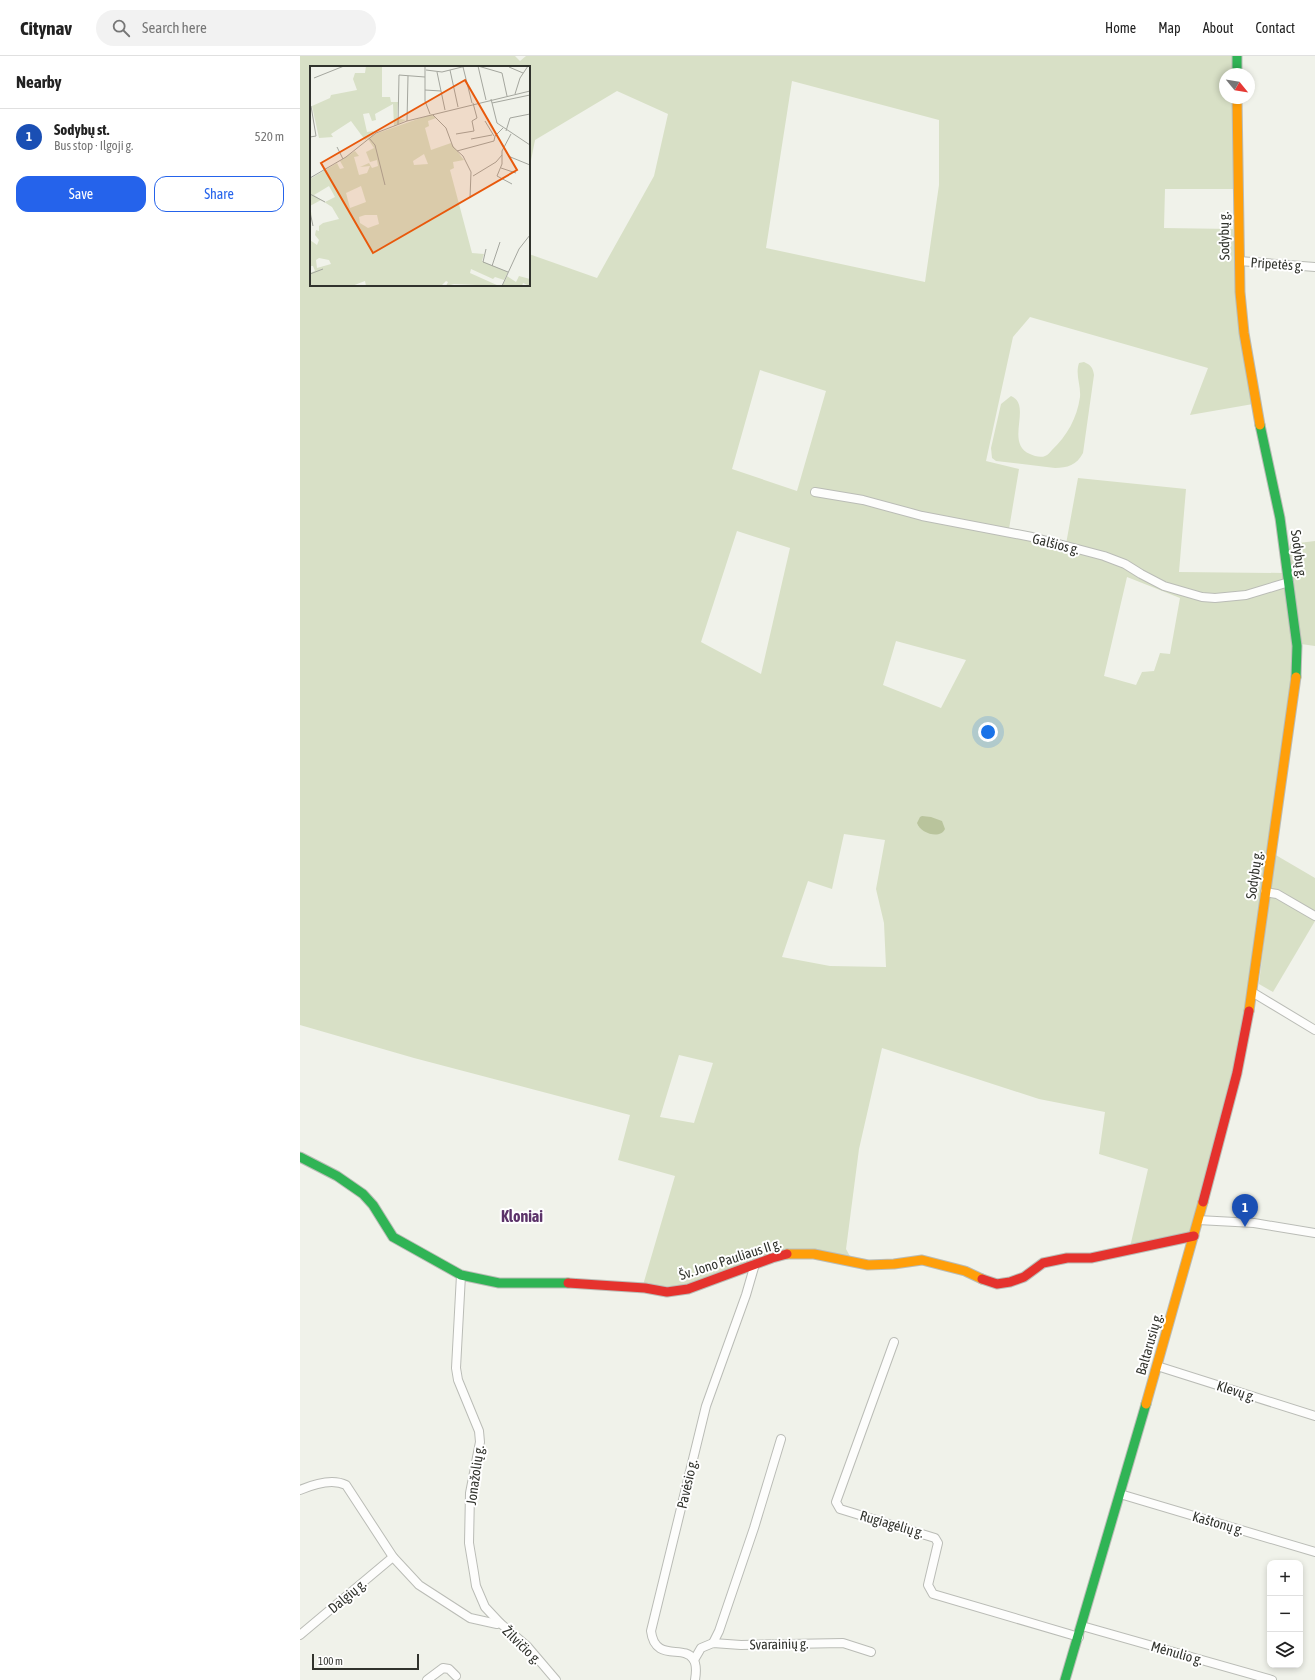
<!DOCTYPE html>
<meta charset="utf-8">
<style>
body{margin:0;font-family:"Asap Condensed",sans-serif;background:#f2f2f2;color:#222}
.controls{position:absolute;right:12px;bottom:12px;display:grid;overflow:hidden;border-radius:8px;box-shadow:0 2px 6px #0003}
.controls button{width:36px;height:36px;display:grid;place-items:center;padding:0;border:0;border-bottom:1px solid #e0e0e0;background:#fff;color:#222;font:20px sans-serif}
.compass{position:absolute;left:919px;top:12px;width:36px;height:36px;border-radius:50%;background:#fff;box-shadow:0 2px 6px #0003;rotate:120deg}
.scale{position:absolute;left:12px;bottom:10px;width:107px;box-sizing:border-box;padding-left:4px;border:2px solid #31332d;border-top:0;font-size:11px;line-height:14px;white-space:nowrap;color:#31332d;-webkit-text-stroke:3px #fff;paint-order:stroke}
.you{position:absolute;left:688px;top:676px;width:14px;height:14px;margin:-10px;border:3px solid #fff;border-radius:50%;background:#1a73e8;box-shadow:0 0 0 6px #1a73e833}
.badge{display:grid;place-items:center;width:26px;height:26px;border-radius:50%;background:#2563eb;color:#fff;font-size:13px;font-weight:700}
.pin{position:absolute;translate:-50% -33px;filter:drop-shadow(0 1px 2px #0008)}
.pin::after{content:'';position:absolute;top:21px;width:14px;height:12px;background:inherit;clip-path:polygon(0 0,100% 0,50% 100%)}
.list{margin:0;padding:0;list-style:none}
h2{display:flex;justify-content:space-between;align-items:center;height:52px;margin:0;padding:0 16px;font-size:17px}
h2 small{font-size:13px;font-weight:400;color:#767676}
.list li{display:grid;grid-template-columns:26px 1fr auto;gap:12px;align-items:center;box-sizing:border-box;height:56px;padding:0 16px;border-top:1px solid #e0e0e0}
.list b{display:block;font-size:15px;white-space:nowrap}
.list p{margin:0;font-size:13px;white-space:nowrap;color:#767676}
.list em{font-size:13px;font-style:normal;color:#767676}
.actions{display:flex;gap:8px;padding:12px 16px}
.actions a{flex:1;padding:9px 0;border:1px solid #2563eb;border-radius:12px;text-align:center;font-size:14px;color:#2563eb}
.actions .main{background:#2563eb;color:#fff}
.icon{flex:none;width:22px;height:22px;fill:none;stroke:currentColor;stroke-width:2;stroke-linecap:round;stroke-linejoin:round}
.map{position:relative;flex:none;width:1015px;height:1624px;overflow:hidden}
header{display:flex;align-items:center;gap:24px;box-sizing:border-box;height:56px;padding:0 20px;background:#fff;border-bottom:1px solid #e0e0e0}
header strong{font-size:19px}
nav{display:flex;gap:22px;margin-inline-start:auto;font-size:14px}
.search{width:280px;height:36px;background:#f2f2f2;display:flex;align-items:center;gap:10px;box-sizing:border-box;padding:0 14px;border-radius:22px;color:#767676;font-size:15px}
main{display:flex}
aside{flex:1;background:#fff}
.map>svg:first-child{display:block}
</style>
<header>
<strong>Citynav</strong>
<div class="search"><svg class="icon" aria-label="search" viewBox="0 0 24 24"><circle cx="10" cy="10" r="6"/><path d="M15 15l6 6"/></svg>Search here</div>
<nav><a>Home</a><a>Map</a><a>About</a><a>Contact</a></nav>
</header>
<main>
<aside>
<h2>Nearby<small></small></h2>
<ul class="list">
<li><span class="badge" style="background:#1a4fb4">1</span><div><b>Sodybų st.</b><p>Bus stop · Ilgoji g.</p></div><em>520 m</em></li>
</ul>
<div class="actions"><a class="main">Save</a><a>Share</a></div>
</aside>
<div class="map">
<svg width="1015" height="1624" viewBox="0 0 1015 1624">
<rect width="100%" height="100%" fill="#f0f2ea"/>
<g fill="#d8e0c6" fill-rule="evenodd">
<path d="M0 0H215L220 5 226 0H933V18H925V42H933V133H865L864 172 933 173 953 348 890 359 908 312 730 261 713 281 686 405 719 413 709 473 766 488 778 422 886 433 879 516 984 517 993 598 991 631 946 945 936 1000 890 1177 830 1191 848 1113 799 1098 805 1056 739 1043 582 992 559 1093 546 1193 552 1204 509 1195 383 1231 343 1229 375 1120 318 1104 330 1059 114 1002 0 969ZM11 11H229V115L235 84 317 35 368 58 354 120 297 222 229 198V229H11ZM492 25 639 64V129L625 226 466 192ZM460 314 526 335 497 435 432 413ZM437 475 490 492 461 618 401 586ZM827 521 880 542 870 598 860 597 854 615 842 616 836 629 804 620ZM596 585 666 604 641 652 583 629ZM544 778 585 784 576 833 584 867 586 911 530 910 482 901 508 825 532 833ZM379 999 413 1007 394 1067 360 1061Z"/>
<path d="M784 306C791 309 793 312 794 319L783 397C777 409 767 412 755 412L696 405 692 402 691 392 701 348 711 340C733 349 704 387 730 398 734 400 741 402 745 400 748 399 750 396 752 394 767 380 777 362 780 341 781 329 775 319 779 307Z"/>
<path d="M1015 485V590L1001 588 989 500 990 488Z"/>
<path d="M974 798 1015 822V865L973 936 959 928Z"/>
</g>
<path fill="#b9c49c" d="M622 760 631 761 642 765 645 773C640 784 620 777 617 767L620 761Z"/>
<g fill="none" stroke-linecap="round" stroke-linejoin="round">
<g stroke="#babcb6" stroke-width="10">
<g id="street">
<path d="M939 205 1015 211"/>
<path d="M515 436 563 444 622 460 732 481 804 500 825 508 841 518 864 530 902 541 915 542 946 539 989 526"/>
<path d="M965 836 977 838 1015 860"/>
<path d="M952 936 1015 974"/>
<path d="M898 1164 954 1167 1015 1177"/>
<path d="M161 1219 156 1312 158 1324 179 1375 180 1386 170 1437 169 1487 174 1517 176 1530 185 1551 200 1567"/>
<path d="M594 1286 536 1446 540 1453 635 1482 638 1487 628 1529 633 1538 779 1581"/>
<path d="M857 1310 1015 1360"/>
<path d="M0 1434C14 1428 32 1422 46 1429L93 1501 119 1529 170 1562 197 1568 200 1567 227 1590 256 1624"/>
<path d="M820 1438 1015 1496"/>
<path d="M782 1570 972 1624"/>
<path d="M0 1579 93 1501"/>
<path d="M413 1587 419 1575 454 1472 481 1383"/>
<path d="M394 1604 401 1592 413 1587 441 1589 543 1587 571 1596"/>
<path d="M127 1624 143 1612 149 1613 156 1620"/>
<path d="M395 1624C396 1618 397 1608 393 1603 384 1588 355 1607 351 1575L406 1350 446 1239 455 1208"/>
</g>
</g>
<g stroke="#babcb6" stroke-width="11">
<g id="fast">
<path d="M937 0V18"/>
<path d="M960 369 980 462 997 590 996 621"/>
<path d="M0 1101 37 1120 63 1138 73 1149 93 1181 161 1219 199 1227H268"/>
<path d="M765 1624 846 1348"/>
</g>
</g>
<g stroke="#babcb6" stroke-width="11">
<g id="slow">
<path d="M937 42 940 236 944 277 960 369"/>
<path d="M949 955 996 621"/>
<path d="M487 1198H514L568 1209 594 1208 622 1204 665 1215 682 1223"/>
<path d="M846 1348 903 1146"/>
</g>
</g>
<g stroke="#babcb6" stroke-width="11">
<g id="jam">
<path d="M903 1146 937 1017 949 955"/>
<path d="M682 1223 697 1228 710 1226 724 1221 743 1207 767 1202H791L894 1180"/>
<path d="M268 1227 345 1232 367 1236 388 1233 472 1202 487 1198"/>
</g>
</g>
<use href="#street" stroke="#fdfdfc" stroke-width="8"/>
<use href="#fast" stroke="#30b455" stroke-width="9"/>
<use href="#slow" stroke="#ff9f0a" stroke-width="9"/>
<use href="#jam" stroke="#e5322d" stroke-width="9"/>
</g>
<g text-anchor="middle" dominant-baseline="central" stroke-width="4" stroke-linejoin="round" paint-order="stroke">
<g font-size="14" fill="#31332d" stroke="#fff">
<text transform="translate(924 180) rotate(-91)">Sodybų g.</text>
<text transform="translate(977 208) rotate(4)">Pripetės g.</text>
<text transform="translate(756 488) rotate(14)">Galšios g.</text>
<text transform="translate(999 498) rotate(82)">Sodybų g.</text>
<text transform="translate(954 819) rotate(-82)">Sodybų g.</text>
<text transform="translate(430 1203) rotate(-18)">Šv. Jono Pauliaus II g.</text>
<text transform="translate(849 1288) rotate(-74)">Baltarusių g.</text>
<text transform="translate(936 1335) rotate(18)">Klevų g.</text>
<text transform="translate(175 1419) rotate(-82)">Jonažolių g.</text>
<text transform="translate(387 1428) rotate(-77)">Pavėsio g.</text>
<text transform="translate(918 1467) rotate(16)">Kaštonų g.</text>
<text transform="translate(592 1468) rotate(16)">Rugiagėlių g.</text>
<text transform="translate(47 1540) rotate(-40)">Dalgių g.</text>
<text transform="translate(479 1588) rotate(-1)">Svarainių g.</text>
<text transform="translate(222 1589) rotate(44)">Žilvičio g.</text>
<text transform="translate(877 1597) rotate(16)">Mėnulio g.</text>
</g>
<g font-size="16" font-weight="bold" fill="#5c3369" stroke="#fff">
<text x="222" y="1160">Kloniai</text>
</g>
</g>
<g transform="translate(10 10)">
<rect width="220" height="220" fill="#f0f2ea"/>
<path d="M56 0H72V31H80L81 36H88L87 52 96 54 84 60 83 38 65 48 66 54 62 55 59 47 53 48 57 66 63 65 64 68 55 74 41 55 21 68 23 71 9 72 2 40 20 32 21 29 47 24 43 13 45 7H55ZM122 48 126 52 118 55 119 60 115 62 121 84 141 77 154 94 143 96 144 102 140 104 162 187 174 188 172 195 198 206 194 214 185 211 183 213 161 203 160 207 189 220 144 218 136 220 138 216 136 215 131 220H56L55 215 42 220H0V207L5 205 3 200H0V174L7 179 9 174 5 169 6 164 9 165V160L13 157 29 153 22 141 11 134 0 140 2 151 0 145V113L27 97 30 103 34 102 30 95 45 85 49 90 44 91 49 109 57 107 60 100 50 101 59 97 62 102 68 100 67 94 60 96 56 86 64 82 58 73 65 68ZM114 88 118 98 104 99 103 95ZM19 120 25 131 15 136 4 129ZM51 120 56 136 40 142 36 127ZM55 149H67L69 158 58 162 50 157 49 151ZM9 192 19 194 21 198 7 202 6 194ZM197 210 206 216 209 210 220 213V220L213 217 212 220H192Z" fill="#d8e0c6" fill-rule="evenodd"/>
<path fill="none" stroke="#a4a69e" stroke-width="1" d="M115 0V35L120 48M168 0 192 7 197 30M168 0 176 34M153 1 162 37M199 1 213 7M116 4 132 6 156 0M140 4 148 41M127 6 135 44M4 12 34 0M115 24 131 25M205 28 210 12 218 0M181 33 187 57 220 79M182 37 220 29M123 49 136 62 143 81 153 90 161 106 160 132M97 55 98 10M175 55 184 70M88 58 89 9 115 11M196 65 200 52 220 48M146 68 164 65 162 55 167 52 163 37M201 68 192 85V98L187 110 202 118M0 71 6 70 1 40M59 72 65 79 75 119M161 73 182 69M27 81 33 93M147 85 184 75 185 70 193 62M198 90 220 99M191 102 206 107M163 110 186 96 192 89M0 112 36 91 66 67 97 55 220 25M0 128 15 136M0 146 3 160M176 183 173 196 198 206M182 200 190 176M0 208 13 203M192 220 209 183 220 169"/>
<path fill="#e8590c" fill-opacity="0.15" stroke="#e8590c" stroke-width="2" d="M155 14 207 104 63 187 11 97Z"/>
<rect width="220" height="220" fill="none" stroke="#31332d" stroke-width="2"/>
</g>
</svg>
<div class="controls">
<button>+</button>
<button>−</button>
<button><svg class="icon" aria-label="layers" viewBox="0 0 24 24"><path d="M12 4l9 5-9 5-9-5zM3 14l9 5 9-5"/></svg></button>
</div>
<svg class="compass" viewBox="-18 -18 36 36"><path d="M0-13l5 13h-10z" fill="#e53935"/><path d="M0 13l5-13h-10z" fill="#767676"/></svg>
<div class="scale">100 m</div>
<div class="you"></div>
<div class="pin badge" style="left:945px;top:1171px;background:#1a4fb4">1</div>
</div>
</main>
